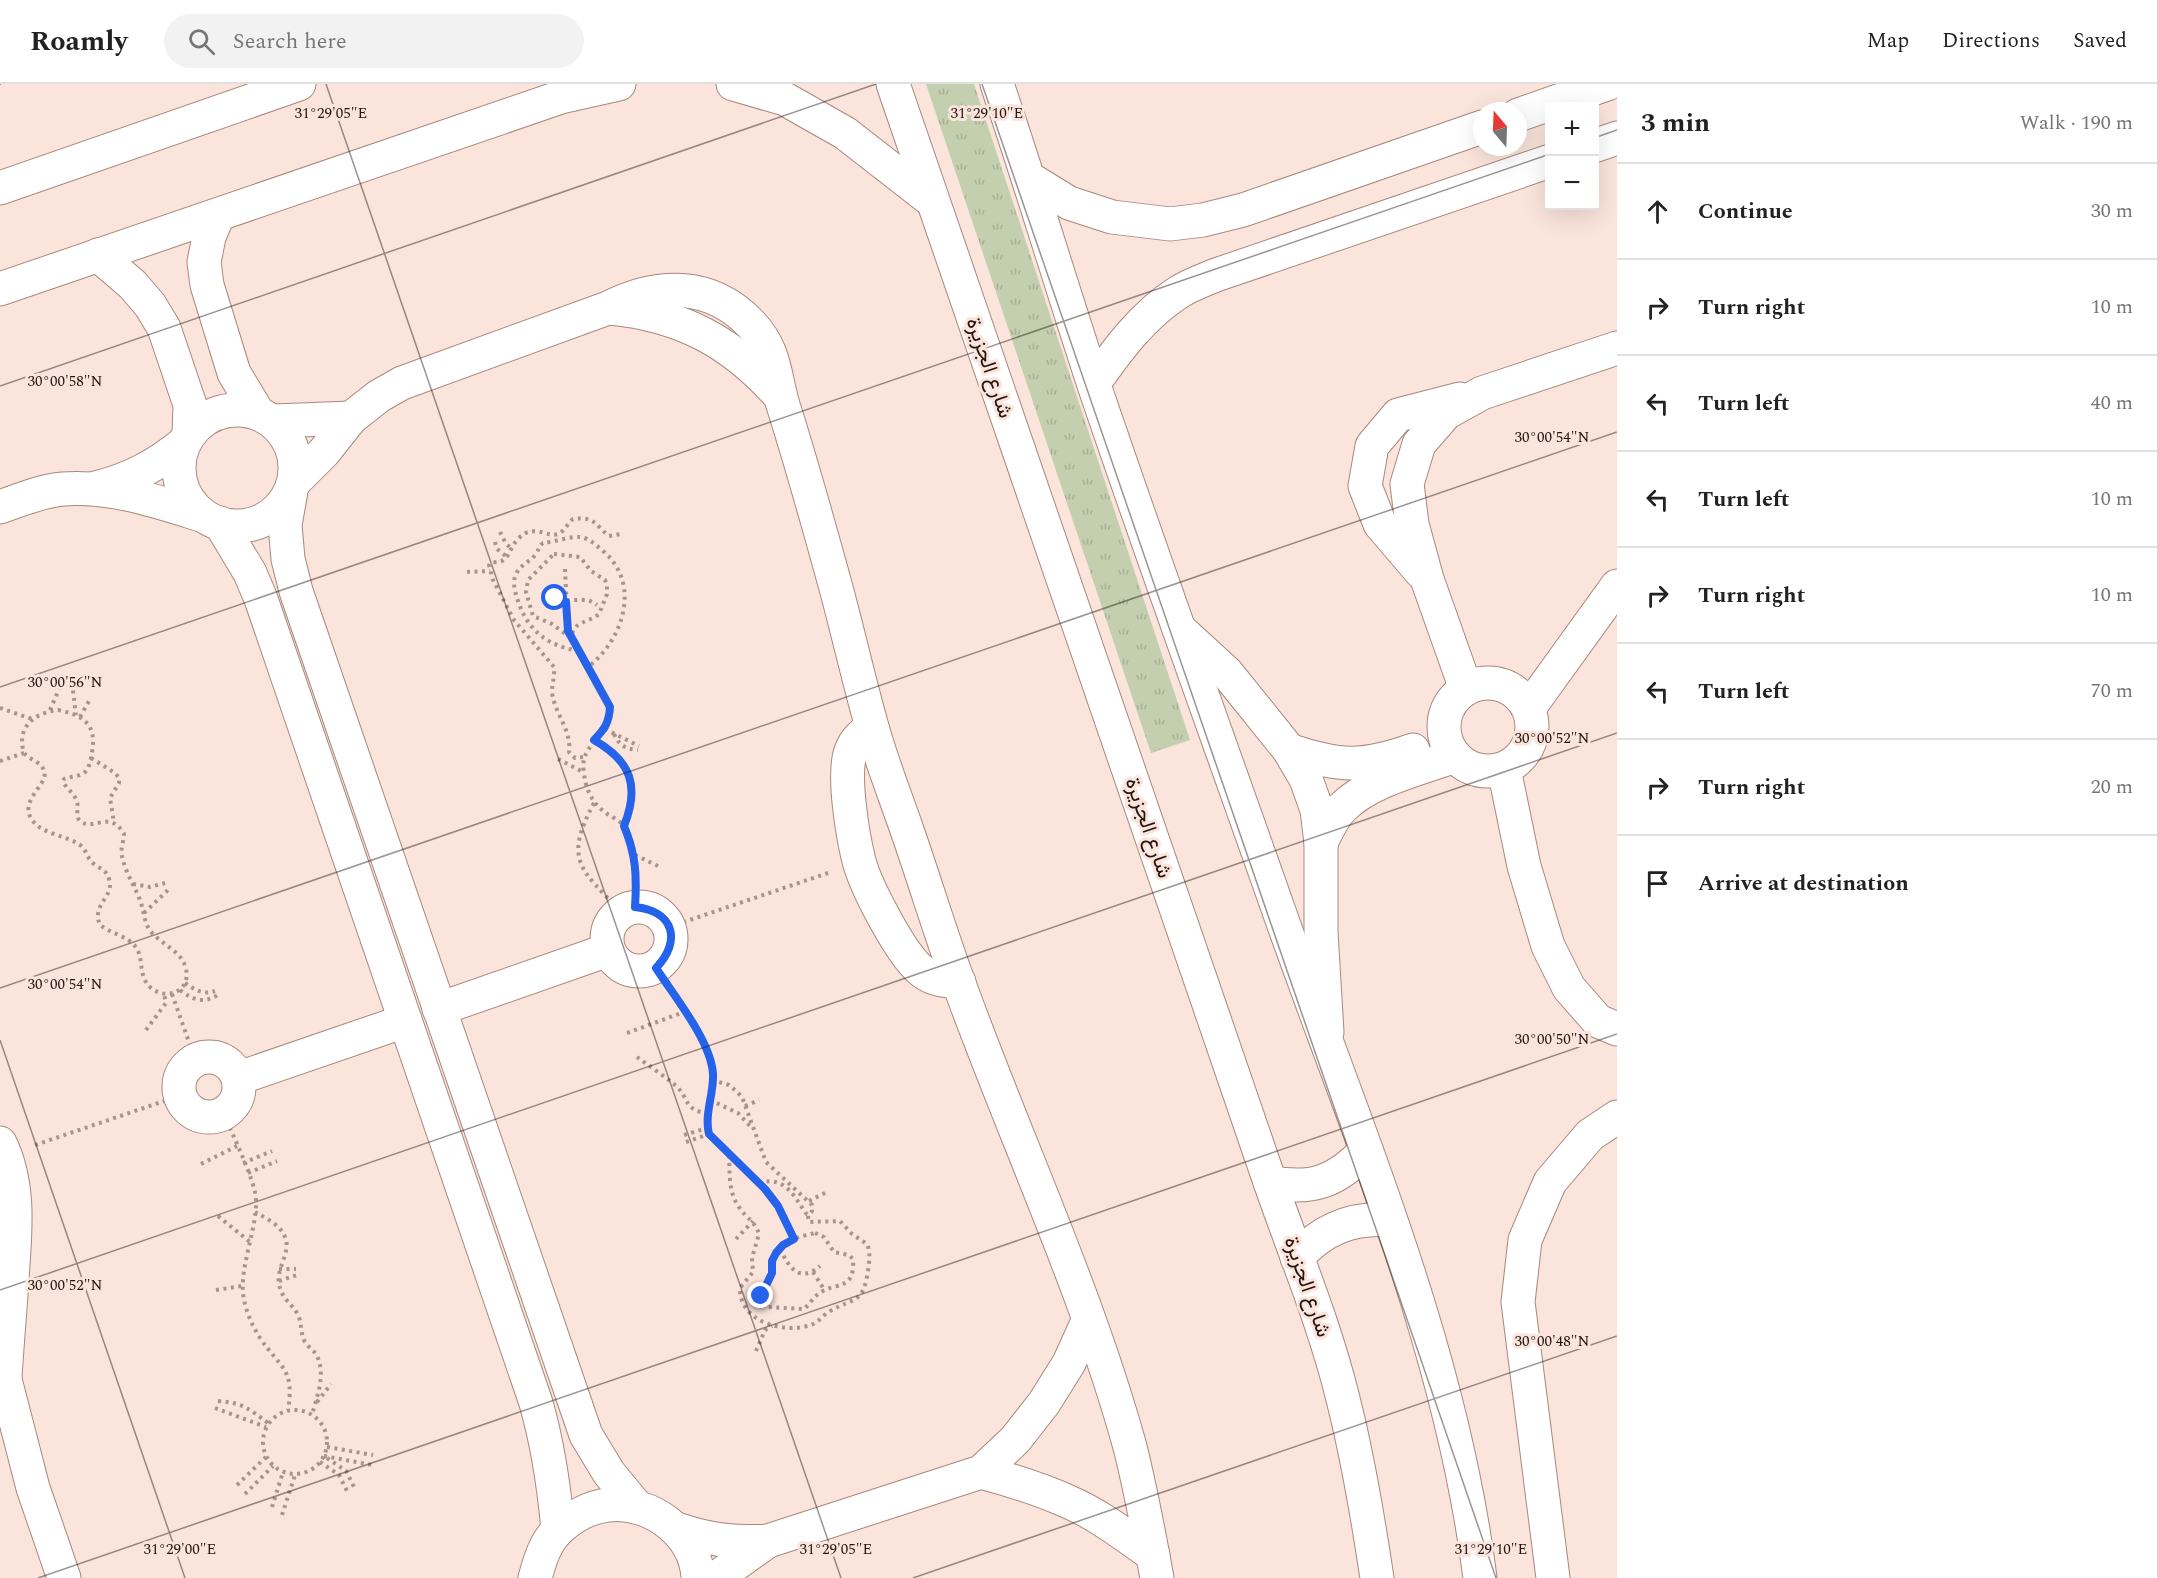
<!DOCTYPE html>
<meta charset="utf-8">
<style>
body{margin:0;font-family:Spectral,Vazirmatn,serif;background:#f2f2f2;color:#222}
.controls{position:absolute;right:18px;top:18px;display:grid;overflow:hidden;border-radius:0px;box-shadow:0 6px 24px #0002}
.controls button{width:54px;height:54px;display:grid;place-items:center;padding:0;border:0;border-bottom:2px solid #e0e0e0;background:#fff;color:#222;font:30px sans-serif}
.compass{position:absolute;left:1473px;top:18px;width:54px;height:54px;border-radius:50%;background:#fff;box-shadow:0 6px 24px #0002;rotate:341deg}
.stop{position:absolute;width:18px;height:18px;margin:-14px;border:4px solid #2563eb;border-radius:50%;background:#fff}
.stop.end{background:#2563eb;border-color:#fff;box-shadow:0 2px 6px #0008}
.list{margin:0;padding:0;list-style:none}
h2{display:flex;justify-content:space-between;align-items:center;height:78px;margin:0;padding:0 24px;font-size:26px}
h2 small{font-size:20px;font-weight:400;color:#767676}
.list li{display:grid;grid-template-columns:39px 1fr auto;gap:18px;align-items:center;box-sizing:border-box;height:96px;padding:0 24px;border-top:2px solid #e0e0e0}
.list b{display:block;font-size:22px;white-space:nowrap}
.list em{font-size:20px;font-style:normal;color:#767676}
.icon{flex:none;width:33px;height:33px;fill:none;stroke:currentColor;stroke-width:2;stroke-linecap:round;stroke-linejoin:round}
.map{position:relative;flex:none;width:1617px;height:1494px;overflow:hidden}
header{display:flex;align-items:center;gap:36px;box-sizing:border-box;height:84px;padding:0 30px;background:#fff;border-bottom:2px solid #e0e0e0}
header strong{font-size:28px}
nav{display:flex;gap:33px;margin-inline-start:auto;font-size:21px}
.search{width:420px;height:54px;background:#f2f2f2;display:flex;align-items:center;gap:15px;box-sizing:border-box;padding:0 21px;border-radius:33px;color:#767676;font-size:22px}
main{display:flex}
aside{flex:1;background:#fff}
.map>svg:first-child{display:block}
</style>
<header>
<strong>Roamly</strong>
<div class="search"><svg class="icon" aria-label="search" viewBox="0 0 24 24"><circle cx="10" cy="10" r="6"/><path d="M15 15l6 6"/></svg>Search here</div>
<nav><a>Map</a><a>Directions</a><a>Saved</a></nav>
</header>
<main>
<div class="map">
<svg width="1617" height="1494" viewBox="0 0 1617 1494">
<defs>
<pattern id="park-tufts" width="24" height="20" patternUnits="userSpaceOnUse" patternTransform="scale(1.5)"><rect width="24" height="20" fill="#c3cfae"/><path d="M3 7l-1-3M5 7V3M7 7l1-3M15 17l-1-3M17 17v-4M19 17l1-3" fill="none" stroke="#a7b195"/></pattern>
</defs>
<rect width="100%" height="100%" fill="#fae4db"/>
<path fill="url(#park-tufts)" d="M926 0H974L1190 656 1151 669Z"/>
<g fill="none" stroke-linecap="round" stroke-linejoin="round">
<g stroke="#a9887b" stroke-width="35">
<g id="minor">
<path d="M733 0 785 15 845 49 931 116"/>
<path d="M1518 31 1607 0"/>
<path d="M1594 62 1617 54"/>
<path d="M1030 95 1069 119 1112 133 1170 140 1203 136 1243 126 1482 43"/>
<path d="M0 104 299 0"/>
<path d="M218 131 209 153 204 178 207 201 234 289 258 329"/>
<path d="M98 171 133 201 150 221 164 244 190 321 189 350"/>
<path d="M0 205 561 13 619 0"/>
<path d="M610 224C682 231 732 258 780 312"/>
<path d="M1094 299C1118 265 1143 231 1179 208 1190 201 1204 196 1216 191L1550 77"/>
<circle cx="237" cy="384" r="58"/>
<path d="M274 337 351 334"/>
<path d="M294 398 324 368 351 334 379 312 402 299 608 224C657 199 710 197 751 240 776 267 774 290 783 321 801 378 817 435 833 493 847 543 858 594 872 643 882 679 896 714 908 749 925 798 940 848 958 897 1014 1052 1086 1204 1130 1363 1141 1407 1149 1450 1157 1494"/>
<path d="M95 404C130 396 157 381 184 359"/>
<path d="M291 407 285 441 288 475 296 507 586 1351 609 1389 637 1423"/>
<path d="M0 423C20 416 41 407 63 405 110 401 159 418 204 432"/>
<path d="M220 439 250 489 261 515 536 1319C548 1361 554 1402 558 1446"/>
<path d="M1421 488 1380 440 1365 402 1372 362 1398 331 1460 315"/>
<path d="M1179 545 1227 589 1289 666 1306 695 1317 726 1321 759V848L1327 948"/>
<circle cx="1488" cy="643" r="44"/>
<path d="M1466 605 1427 495 1412 440 1407 400 1419 360 1446 329 1482 309 1617 264"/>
<path d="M1529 624 1617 502"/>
<path d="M872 644C862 650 855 656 851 667 842 690 853 753 859 777 866 803 902 873 923 888 934 896 946 897 959 898"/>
<path d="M1289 666C1339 683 1363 684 1413 666"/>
<path d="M1504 685 1524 782 1548 862 1569 904 1598 937 1617 945"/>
<path d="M1321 759C1327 747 1332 734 1342 724 1370 696 1419 685 1455 672"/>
<circle cx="639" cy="855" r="32"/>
<path d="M439 925 608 866"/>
<circle cx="209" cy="1003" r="30"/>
<path d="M239 994 405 937"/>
<path d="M0 1059C21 1102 15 1149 12 1196 10 1228 7 1261 5 1293"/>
<path d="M0 1276 33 1404 64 1494"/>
<path d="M981 1388C1011 1396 1040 1405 1069 1418 1099 1431 1126 1452 1153 1471"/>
<path d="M677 1445C709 1456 734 1459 768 1457L981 1388 1015 1356 1044 1319 1069 1279 1088 1237"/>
<path d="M535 1494C540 1476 545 1458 559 1445 572 1433 590 1423 608 1421 651 1416 696 1450 698 1494"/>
<path d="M716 1494 768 1457"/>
<path d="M1553 1494 1518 1218 1525 1156 1550 1098 1590 1051 1617 1033"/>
</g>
</g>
<g stroke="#a9887b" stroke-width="35">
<g id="major">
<path d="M893 0 1270 1098C1295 1170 1325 1241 1343 1315 1358 1374 1368 1434 1377 1494"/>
<path d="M997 0C1031 100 1061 201 1094 301 1154 478 1218 654 1280 830 1357 1048 1451 1263 1480 1494"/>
<path d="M1270 1098C1311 1107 1338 1097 1366 1066"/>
<path d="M1297 1174C1322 1145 1352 1133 1390 1136"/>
</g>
</g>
<g stroke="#a7958d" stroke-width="4" stroke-dasharray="3 4.5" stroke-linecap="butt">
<path d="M500 448 506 460 511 464"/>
<path d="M495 458 497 465 508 474"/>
<path d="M554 470 580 473 591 487 605 496 607 501V510L599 530C589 539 572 537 572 553L567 551 552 540 533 532 526 508 528 496Z"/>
<path d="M565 485 568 547 610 623C610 631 609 638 605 645 594 661 580 667 584 689 586 707 593 721 609 731 614 734 620 737 624 742 639 761 636 800 635 823"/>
<path d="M467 488 490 487"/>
<path d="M547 506C568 526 581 508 597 521"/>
<path d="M579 567C548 562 528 547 518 517 515 508 512 499 516 490 521 480 530 478 536 470 539 465 539 462 543 459 554 458 571 452 580 453 589 454 596 461 603 467 642 500 623 556 588 583"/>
<path d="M72 599 76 631"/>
<path d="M0 624 32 635"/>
<path d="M50 626 60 603"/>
<path d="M58 626C84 631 97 641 92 668 91 674 90 682 86 687 81 693 71 692 64 695L63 698C67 705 75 710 77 718 79 724 75 732 80 737 93 748 110 725 124 750 124 757 120 765 122 772 125 788 136 804 141 819 144 828 144 837 149 845 159 860 182 866 186 885 191 907 167 917 151 904 137 892 145 874 135 862 127 852 110 849 100 841 91 820 115 813 109 795 107 786 100 785 94 780 87 775 87 766 80 761 66 751 43 751 32 736 17 714 55 698 42 683 38 677 29 675 24 669 16 643 34 629 58 626Z"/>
<path d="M80 633 89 617"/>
<path d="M605 645 639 662"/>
<path d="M614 650C619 661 625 665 638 666"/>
<path d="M594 656C631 677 640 702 624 742"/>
<path d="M583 673 575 674 569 668C572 646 554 629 552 608 552 599 555 592 554 583L514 536 493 496 489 481 493 478C510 480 508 464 519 454 535 438 549 456 560 449 565 446 568 439 573 435 595 432 595 441 609 452L621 450"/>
<path d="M91 674 115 689 119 694V699L110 714 114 739"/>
<path d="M558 675 583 688"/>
<path d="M0 677 24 669"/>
<path d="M594 719C563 777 581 785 621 828"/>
<path d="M635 771 660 783"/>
<path d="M133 800 150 803 165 799"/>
<path d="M144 829 168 806"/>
<path d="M669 843 831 788"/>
<path d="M655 884C674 912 711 957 713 990 714 1010 704 1030 709 1050L765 1105 778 1122 794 1155"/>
<path d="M185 899C195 906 203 911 215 907"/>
<path d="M180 906C193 916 203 920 218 911"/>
<path d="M172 910 195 975"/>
<path d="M146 946 166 919 164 910"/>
<path d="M627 949 684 928"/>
<path d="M637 973C649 982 663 991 675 1001 690 1014 683 1027 708 1029"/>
<path d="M712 996 729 1001 736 1007 742 1013 766 1078 812 1121V1127L808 1132 809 1138 840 1137 852 1150 867 1160C871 1169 869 1178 868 1187 863 1220 855 1213 830 1227 823 1231 819 1238 811 1241 784 1250 739 1238 740 1204L753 1188 752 1174 759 1150C755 1137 746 1134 739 1123 728 1108 730 1089 729 1072"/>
<path d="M710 1016 738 1029 751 1043"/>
<path d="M745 1022 759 1016"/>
<path d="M224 1030C231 1048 256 1098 256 1116 257 1149 236 1189 245 1220 248 1232 253 1243 260 1254 280 1284 295 1284 288 1326"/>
<path d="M684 1051 707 1044"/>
<path d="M686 1058 709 1050"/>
<path d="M35 1061 179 1012"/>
<path d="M243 1079 272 1067"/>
<path d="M201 1080 237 1062"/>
<path d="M248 1089 277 1077"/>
<path d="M759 1099C786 1091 794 1113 808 1132"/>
<path d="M809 1117 829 1107"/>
<path d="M255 1128C265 1134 279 1140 284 1151 293 1167 276 1182 279 1200 282 1216 292 1219 298 1231 302 1239 300 1249 305 1258 308 1263 314 1266 317 1272 326 1291 317 1312 312 1331"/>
<path d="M218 1132 250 1158"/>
<path d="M815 1149 824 1153 834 1168 849 1171 853 1175C855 1206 838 1198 821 1208 814 1212 810 1220 804 1225L767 1223 763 1219 761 1213C763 1204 768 1199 771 1191 773 1186 771 1181 772 1177 776 1157 799 1153 815 1149Z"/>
<path d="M736 1155 753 1137"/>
<path d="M780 1165C789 1183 799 1200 820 1182"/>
<path d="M279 1185H296"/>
<path d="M813 1188 825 1207"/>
<path d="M279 1197 297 1191"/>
<path d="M216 1206 242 1202"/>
<path d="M756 1267 765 1246 772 1242"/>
<path d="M218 1317C244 1319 249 1325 268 1339"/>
<path d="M317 1318 331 1300"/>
<path d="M215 1324 266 1343"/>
<circle cx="295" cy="1358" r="32"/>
<path d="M327 1363 373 1371"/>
<path d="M324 1372 372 1381"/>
<path d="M327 1374 346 1387 355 1405"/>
<path d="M320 1378 339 1391 347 1407"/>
<path d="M237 1401 266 1373"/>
<path d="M245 1410 273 1382"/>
<path d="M272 1423 283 1388"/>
<path d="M282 1431 295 1391"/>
</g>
<use href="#minor" stroke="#fff" stroke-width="33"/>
<use href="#major" stroke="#fff" stroke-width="33"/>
</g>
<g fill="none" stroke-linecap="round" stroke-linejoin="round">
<path stroke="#2563eb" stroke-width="8" d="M555 514 566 518 568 547 610 623C609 638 605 645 594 656 631 677 640 702 624 742 636 771 637 791 635 823 674 827 682 857 656 884 674 912 711 957 713 990 714 1010 704 1030 709 1050L765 1105 778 1122 794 1155 783 1161 776 1169 772 1177V1189L761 1212"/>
</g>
<path fill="none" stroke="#221510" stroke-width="1.5" stroke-opacity="0.45" d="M0 0H1M326 0 841 1494M982 0 1496 1494M1594 54 1617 46M0 302 876 0M0 603 1550 70M0 904 1617 348M0 956 185 1494M0 1206 1617 649M38 1494 1617 950M913 1494 1617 1252"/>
<g text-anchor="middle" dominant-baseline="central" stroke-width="6" stroke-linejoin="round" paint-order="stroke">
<g font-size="21" fill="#221510" stroke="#fae4db">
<text transform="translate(989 284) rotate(71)">شارع الجزيرة</text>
<text transform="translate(1148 744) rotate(71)">شارع الجزيرة</text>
<text transform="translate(1307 1203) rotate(71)">شارع الجزيرة</text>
</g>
</g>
<g font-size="15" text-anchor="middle" fill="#221510" stroke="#fae4db" stroke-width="6" stroke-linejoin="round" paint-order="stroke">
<text x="331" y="34">31°29'05"E</text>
<text x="987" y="34">31°29'10"E</text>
<text x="65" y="302">30°00'58"N</text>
<text x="1552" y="358">30°00'54"N</text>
<text x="65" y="603">30°00'56"N</text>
<text x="1552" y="659">30°00'52"N</text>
<text x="65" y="905">30°00'54"N</text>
<text x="1552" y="960">30°00'50"N</text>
<text x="65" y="1206">30°00'52"N</text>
<text x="1552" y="1262">30°00'48"N</text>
<text x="180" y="1470">31°29'00"E</text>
<text x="836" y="1470">31°29'05"E</text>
<text x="1491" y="1470">31°29'10"E</text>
</g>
</svg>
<div class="controls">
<button>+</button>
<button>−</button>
</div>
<svg class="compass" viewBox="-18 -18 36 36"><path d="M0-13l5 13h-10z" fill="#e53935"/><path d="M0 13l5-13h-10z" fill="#767676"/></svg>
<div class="stop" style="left:555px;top:514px"></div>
<div class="stop end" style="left:761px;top:1212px"></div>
</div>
<aside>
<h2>3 min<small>Walk · 190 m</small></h2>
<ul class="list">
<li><svg class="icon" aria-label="ahead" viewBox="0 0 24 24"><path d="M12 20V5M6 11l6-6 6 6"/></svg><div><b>Continue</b></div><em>30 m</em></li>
<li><svg class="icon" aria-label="right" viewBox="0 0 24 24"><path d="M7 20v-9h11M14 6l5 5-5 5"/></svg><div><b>Turn right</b></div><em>10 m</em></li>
<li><svg class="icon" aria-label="left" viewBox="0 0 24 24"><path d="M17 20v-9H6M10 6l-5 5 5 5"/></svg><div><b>Turn left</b></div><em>40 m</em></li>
<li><svg class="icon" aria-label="left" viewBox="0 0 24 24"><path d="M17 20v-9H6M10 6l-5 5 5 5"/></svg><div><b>Turn left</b></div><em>10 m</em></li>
<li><svg class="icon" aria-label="right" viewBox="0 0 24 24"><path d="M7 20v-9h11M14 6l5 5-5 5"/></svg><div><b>Turn right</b></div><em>10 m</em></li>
<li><svg class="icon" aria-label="left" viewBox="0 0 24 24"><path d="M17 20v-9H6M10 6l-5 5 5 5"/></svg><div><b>Turn left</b></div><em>70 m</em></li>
<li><svg class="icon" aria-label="right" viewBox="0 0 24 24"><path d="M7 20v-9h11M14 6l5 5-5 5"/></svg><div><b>Turn right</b></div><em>20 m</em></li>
<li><svg class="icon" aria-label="arrive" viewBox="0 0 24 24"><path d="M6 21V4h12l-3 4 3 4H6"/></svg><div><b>Arrive at destination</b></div></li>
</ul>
</aside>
</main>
